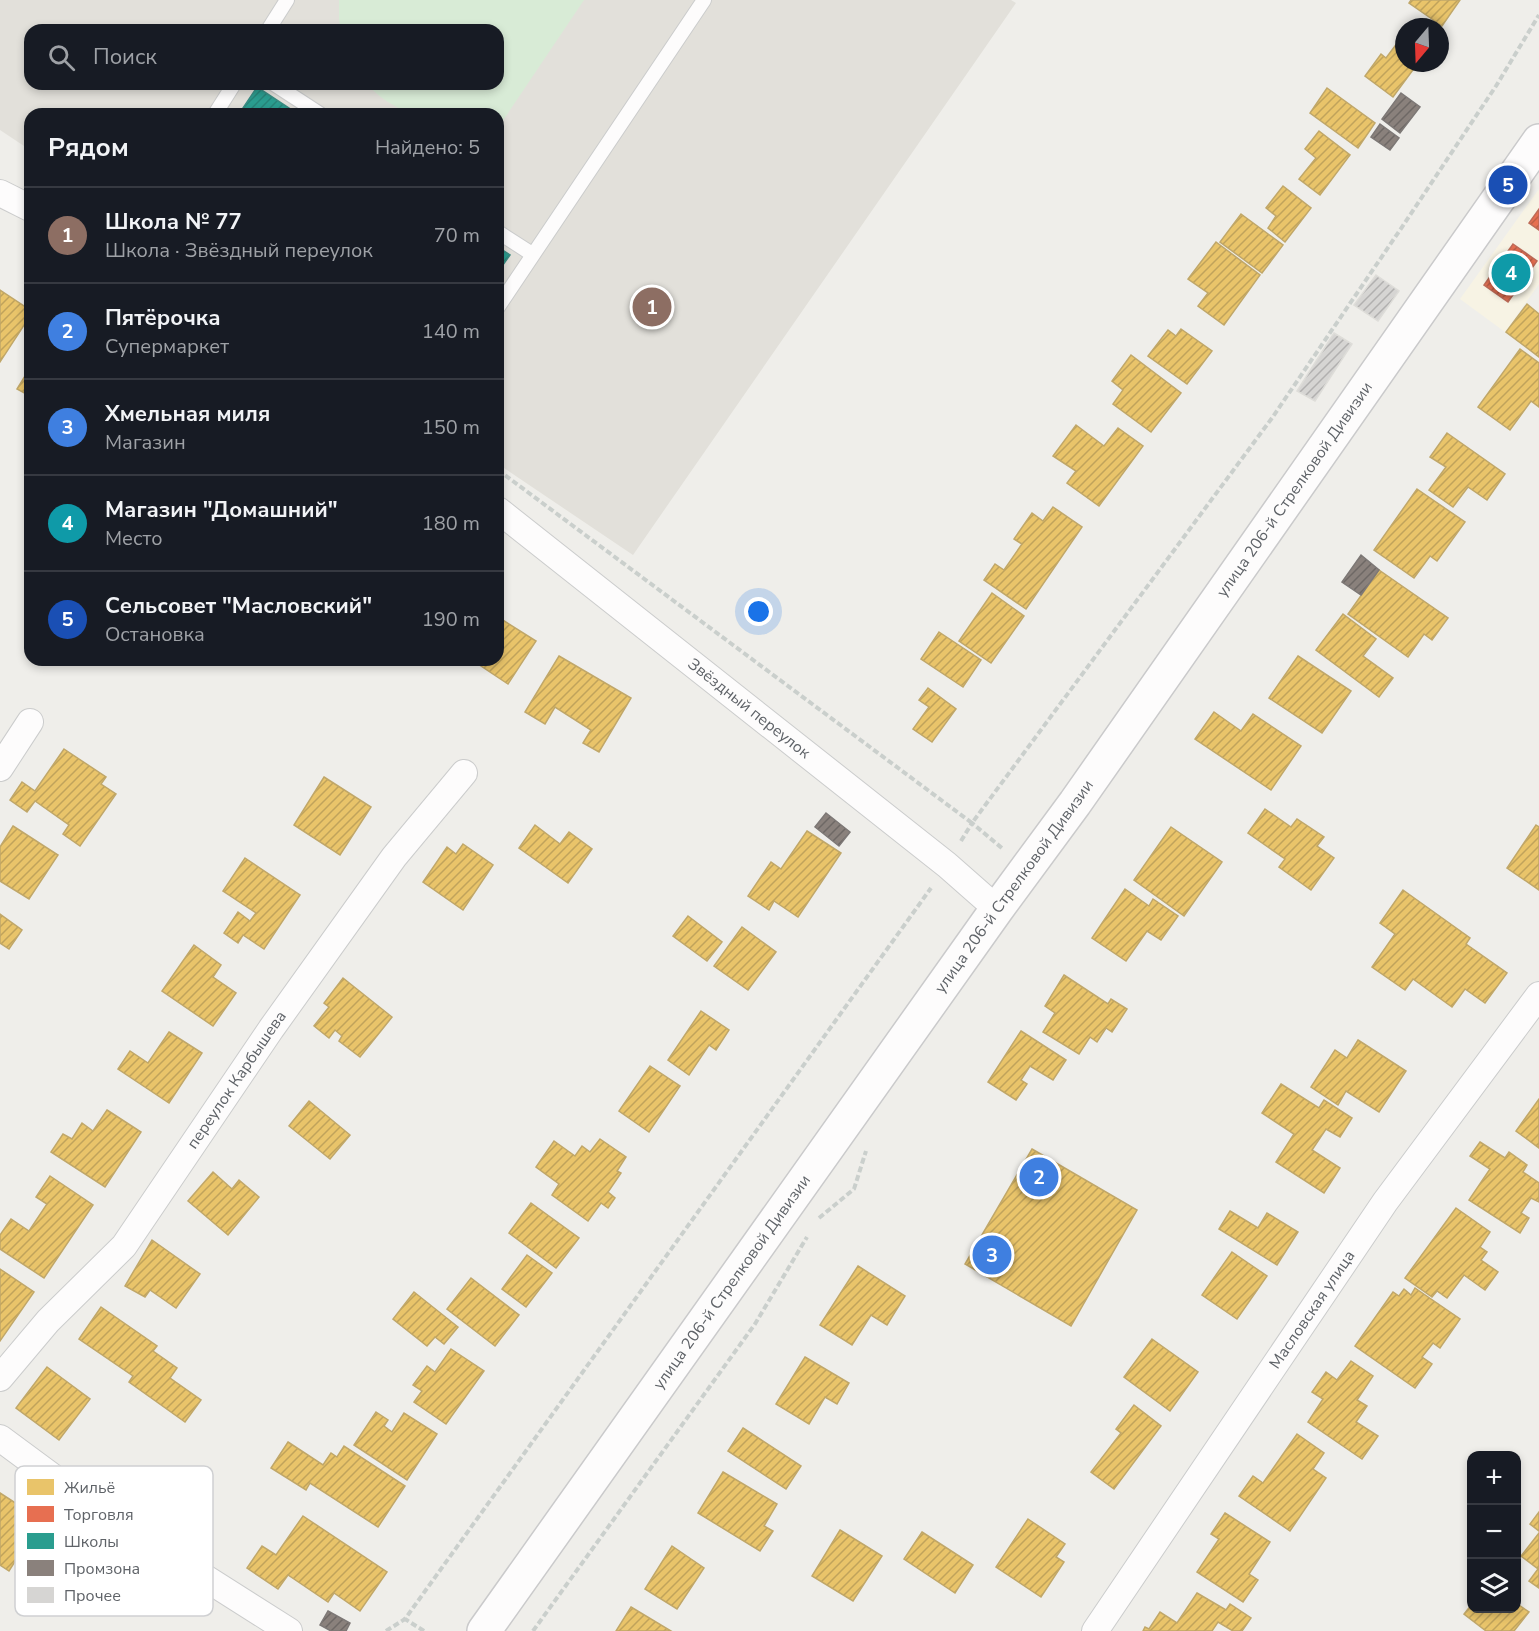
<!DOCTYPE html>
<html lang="ru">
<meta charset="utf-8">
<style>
body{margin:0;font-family:"Nunito Sans",sans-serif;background:#242831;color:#f1f3f6}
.controls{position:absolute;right:18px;bottom:18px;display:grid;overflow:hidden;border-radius:12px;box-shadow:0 3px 9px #0003}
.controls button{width:54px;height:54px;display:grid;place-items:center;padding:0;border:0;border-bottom:2px solid #363941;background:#171b24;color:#f1f3f6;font:30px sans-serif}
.compass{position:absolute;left:1395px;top:18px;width:54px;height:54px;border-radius:50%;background:#171b24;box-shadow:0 3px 9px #0003;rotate:199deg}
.you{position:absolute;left:759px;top:612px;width:21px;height:21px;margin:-15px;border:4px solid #fff;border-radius:50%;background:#1a73e8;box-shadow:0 0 0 9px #1a73e833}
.badge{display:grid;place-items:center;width:39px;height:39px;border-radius:50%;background:#919496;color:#fff;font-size:20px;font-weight:700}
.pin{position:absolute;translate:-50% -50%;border:3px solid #fff;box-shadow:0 2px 6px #0006}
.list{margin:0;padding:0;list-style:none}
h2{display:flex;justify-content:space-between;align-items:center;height:78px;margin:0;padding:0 24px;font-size:26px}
h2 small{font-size:20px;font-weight:400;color:#9ea1a6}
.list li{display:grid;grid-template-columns:39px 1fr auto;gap:18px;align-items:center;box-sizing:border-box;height:96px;padding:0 24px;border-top:2px solid #363941}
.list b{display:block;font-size:22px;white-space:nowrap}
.list p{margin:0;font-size:20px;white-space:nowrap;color:#9ea1a6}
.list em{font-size:20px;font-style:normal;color:#9ea1a6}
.icon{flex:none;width:33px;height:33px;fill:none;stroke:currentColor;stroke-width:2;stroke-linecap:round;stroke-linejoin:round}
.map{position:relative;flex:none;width:1539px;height:1631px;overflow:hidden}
.search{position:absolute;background:#171b24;box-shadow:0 3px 9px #0003;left:24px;top:24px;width:480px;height:66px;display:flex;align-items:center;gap:15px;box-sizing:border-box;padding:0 21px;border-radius:18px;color:#9ea1a6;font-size:22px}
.panel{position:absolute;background:#171b24;box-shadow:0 3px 9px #0003;left:24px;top:108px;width:480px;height:558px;border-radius:18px}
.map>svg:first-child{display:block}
</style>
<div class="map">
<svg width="1539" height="1631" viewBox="0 0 1539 1631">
<defs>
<pattern id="homes-hatch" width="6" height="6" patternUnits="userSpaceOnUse" patternTransform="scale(1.5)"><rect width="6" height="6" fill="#e9c46a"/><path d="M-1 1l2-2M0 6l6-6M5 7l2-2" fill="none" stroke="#c0a35b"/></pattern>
<pattern id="shops-hatch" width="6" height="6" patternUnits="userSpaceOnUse" patternTransform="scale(1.5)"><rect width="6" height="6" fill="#e76f51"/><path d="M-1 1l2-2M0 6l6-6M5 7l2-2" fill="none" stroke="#be5f47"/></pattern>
<pattern id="schools-hatch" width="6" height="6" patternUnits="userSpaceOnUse" patternTransform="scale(1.5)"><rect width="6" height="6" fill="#2a9d8f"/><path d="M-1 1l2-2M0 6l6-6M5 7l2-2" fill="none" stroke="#278479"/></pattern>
<pattern id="industry-hatch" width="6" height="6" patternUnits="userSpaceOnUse" patternTransform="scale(1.5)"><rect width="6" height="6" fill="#8a817c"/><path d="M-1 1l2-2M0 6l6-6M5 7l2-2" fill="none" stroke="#6e6865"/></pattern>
<pattern id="building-hatch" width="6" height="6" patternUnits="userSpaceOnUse" patternTransform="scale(1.5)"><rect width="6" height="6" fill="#d6d5d3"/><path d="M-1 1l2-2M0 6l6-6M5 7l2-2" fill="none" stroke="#b1b0af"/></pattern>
</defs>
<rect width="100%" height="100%" fill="#efeeea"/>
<path fill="#f7f3e4" d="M1539 189V284L1505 332 1460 299Z"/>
<path fill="#e2e0da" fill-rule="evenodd" d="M0 0H1011L1016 3 633 555 498 464V114H30V150L0 130ZM30 30H498V84H30Z"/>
<path fill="#d8ebd6" d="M339 0H584L498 128V114H475V112L471 114C456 114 428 117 415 114 398 110 378 97 367 84H498V30H341L339 20Z"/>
<g fill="url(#homes-hatch)" stroke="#c0a769" stroke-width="1.5">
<path d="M1411 0H1460L1442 26 1409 3Z"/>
<path d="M1404 34V63H1418L1393 97 1365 76 1381 54 1386 58Z"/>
<path d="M1327 88 1375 123 1358 148 1310 113Z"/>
<path d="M1319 131 1350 155 1320 195 1299 179 1316 158 1305 149Z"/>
<path d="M1283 186 1311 208 1285 242 1268 228 1276 216 1266 208Z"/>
<path d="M1241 214 1283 245 1262 273 1220 242Z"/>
<path d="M1216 242 1260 275 1224 325 1198 306 1208 293 1188 279Z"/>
<path d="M0 290 30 310V316L0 362Z"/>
<path d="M1527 304 1539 314V357L1506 332Z"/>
<path d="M1181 329 1212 351 1187 384 1148 356 1168 330 1176 336Z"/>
<path d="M1520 349 1539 363V407L1531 401 1510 430 1478 407Z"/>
<path d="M1131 355 1181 393 1151 432 1113 404 1123 390 1112 381Z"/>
<path d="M30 368V396L17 389Z"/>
<path d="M1076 425 1104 446 1118 428 1143 446 1099 506 1067 483 1076 471 1053 456Z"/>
<path d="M1447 433 1505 474 1487 500 1468 487 1453 507 1429 490 1446 467 1430 457Z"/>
<path d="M1417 489 1465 522 1437 561 1430 556 1414 578 1374 550Z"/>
<path d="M1053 507 1082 527 1026 609 984 580 995 564 1004 570 1022 544 1014 539 1032 513 1043 521Z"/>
<path d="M1379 570 1448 618 1432 640 1424 634 1408 657 1348 614Z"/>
<path d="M992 593 1024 616 991 663 959 641Z"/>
<path d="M1343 614 1376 639 1363 656 1393 678 1379 697 1316 650Z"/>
<path d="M498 617 536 641 508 684 472 660H498Z"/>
<path d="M939 632 981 660 963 687 921 659Z"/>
<path d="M559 656 631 698 599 752 583 743 591 730 555 707 545 724 525 712Z"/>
<path d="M1298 656 1351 691 1322 733 1269 698Z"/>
<path d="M928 688 956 709 932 742 913 729 929 707 919 700Z"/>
<path d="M1214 712 1241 731 1253 714 1301 746 1271 790 1195 739Z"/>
<path d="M64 749 106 777 101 784 116 794 80 846 63 834 69 825 35 801 27 812 10 800 22 782 35 791Z"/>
<path d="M324 777 371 807 340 855 294 825Z"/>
<path d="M1265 809 1291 827 1297 819 1324 837 1317 846 1334 858 1311 890 1279 867 1285 859 1248 833Z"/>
<path d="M535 825 560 844 569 832 592 849 568 883 519 848Z"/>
<path d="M1536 825 1539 827V890L1507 868Z"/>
<path d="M13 826 58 855 29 899 0 881V847Z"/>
<path d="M1171 827 1222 862 1184 916 1134 880Z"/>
<path d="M807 831 841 853 798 917 774 901 769 910 748 896 771 862 781 869Z"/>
<path d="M463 844 493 865 463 910 423 882 447 847 456 854Z"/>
<path d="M245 858 300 895 264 949 243 935 238 943 224 933 238 912 250 921 256 913 223 891Z"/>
<path d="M1125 889 1149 906 1153 899 1178 916 1161 940 1147 931 1126 961 1092 938Z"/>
<path d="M1403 890 1470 938 1466 944 1507 973 1485 1003 1465 989 1452 1007 1413 979 1405 990 1372 967 1395 934 1380 923Z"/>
<path d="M0 914 22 930 9 949 0 943Z"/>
<path d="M688 916 722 942 707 961 673 936Z"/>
<path d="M742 927 776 952 748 990 714 966Z"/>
<path d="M194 945 221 965 213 977 236 993 213 1026 162 991Z"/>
<path d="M1064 975 1108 1004 1111 999 1127 1009 1112 1032 1106 1028 1097 1042 1090 1037 1079 1054 1043 1032 1055 1013 1045 1006Z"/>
<path d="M343 978 392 1017 360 1057 339 1041 342 1036 335 1030 329 1038 314 1026 329 1007 324 1003Z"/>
<path d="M701 1011 729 1030 716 1050 709 1045 689 1075 668 1060Z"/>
<path d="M1021 1031 1066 1060 1053 1080 1030 1066 1021 1080 1027 1084 1016 1100 988 1082Z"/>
<path d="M169 1032 202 1053 169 1103 118 1069 130 1051 148 1063Z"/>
<path d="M1358 1040 1406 1071 1379 1112 1346 1091 1338 1105 1311 1087 1335 1050 1347 1058Z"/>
<path d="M650 1066 680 1086 649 1132 619 1111Z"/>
<path d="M1281 1084 1319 1108 1324 1100 1352 1118 1340 1137 1326 1129 1312 1150 1340 1168 1324 1193 1276 1162 1294 1134 1262 1113Z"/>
<path d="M1539 1099V1148L1516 1131Z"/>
<path d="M309 1101 350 1135 330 1159 289 1126Z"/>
<path d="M107 1110 141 1132 105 1187 51 1152 63 1134 72 1139 82 1123 93 1131Z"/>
<path d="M600 1139 626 1157 617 1171 621 1173 608 1192 615 1198 608 1208 601 1203 588 1221 552 1195 559 1184 536 1167 554 1141 575 1156 582 1146 590 1152Z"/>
<path d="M1480 1142 1505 1158 1509 1152 1527 1165 1523 1172 1539 1183V1202L1531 1198 1521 1213 1529 1218 1520 1233 1469 1200 1490 1169 1470 1156Z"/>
<path d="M1032 1149 1137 1210 1071 1326 965 1264Z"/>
<path d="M213 1172 232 1189 239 1180 259 1197 228 1235 188 1201Z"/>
<path d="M50 1176 93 1205 44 1278 0 1249V1235L11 1219 29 1231 47 1204 36 1197Z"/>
<path d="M531 1203 579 1238 556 1268 509 1233Z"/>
<path d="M1456 1208 1490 1232 1480 1247 1487 1252 1481 1260 1498 1272 1485 1290 1464 1275 1447 1298 1437 1291 1432 1297 1405 1278Z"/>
<path d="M1230 1211 1258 1228 1267 1213 1298 1232 1277 1265 1219 1229Z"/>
<path d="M152 1240 200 1274 176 1308 150 1290 145 1297 125 1286Z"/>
<path d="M1232 1252 1267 1276 1237 1319 1202 1295Z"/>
<path d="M527 1255 552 1273 526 1307 502 1289Z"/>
<path d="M858 1266 905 1296 887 1325 871 1315 852 1345 820 1325Z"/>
<path d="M0 1269 34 1292 0 1341Z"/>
<path d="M471 1278 519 1315 495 1346 447 1309Z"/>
<path d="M1415 1288 1460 1319 1440 1348 1433 1343 1422 1357 1432 1364 1415 1388 1355 1346 1393 1292 1399 1296 1404 1289 1411 1295Z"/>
<path d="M414 1292 458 1327 444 1344 435 1337 427 1346 393 1319Z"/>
<path d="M101 1307 157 1346 153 1351 177 1368 170 1378 201 1400 185 1422 129 1382 133 1376 79 1339Z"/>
<path d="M1152 1339 1198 1372 1170 1411 1124 1377Z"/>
<path d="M451 1349 484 1371 446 1424 414 1402 422 1391 413 1385 427 1366 435 1372Z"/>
<path d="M805 1357 849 1383 837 1404 825 1397 809 1424 776 1404Z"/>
<path d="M1351 1361 1373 1376 1357 1400 1367 1406 1356 1422 1378 1436 1362 1459 1308 1422 1323 1399 1312 1392 1326 1372 1337 1380Z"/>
<path d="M47 1367 90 1399 59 1440 16 1408Z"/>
<path d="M1134 1405 1161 1426 1114 1489 1091 1472 1121 1433 1116 1429Z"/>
<path d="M376 1412 388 1420 384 1426 392 1432 404 1413 437 1434 407 1480 354 1445Z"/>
<path d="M743 1428 801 1466 786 1489 728 1451Z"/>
<path d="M1297 1434 1324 1453 1313 1469 1326 1478 1290 1531 1239 1496 1253 1476 1263 1483Z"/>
<path d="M288 1442 323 1465 331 1453 337 1457 344 1446 405 1486 378 1527 310 1483 306 1490 271 1468Z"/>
<path d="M723 1472 777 1504 764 1526 773 1531 760 1551 698 1513Z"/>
<path d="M0 1493 34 1515 22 1533 30 1538 9 1571 0 1565Z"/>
<path d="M1539 1512V1531L1530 1524Z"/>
<path d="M1225 1513 1270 1542 1249 1574 1258 1580 1243 1602 1197 1572 1219 1539 1211 1534Z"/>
<path d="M303 1516 387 1572 360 1611 334 1593 328 1602 288 1575 278 1589 247 1568 262 1546 276 1555Z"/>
<path d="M1028 1519 1065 1544 1056 1557 1064 1562 1041 1597 996 1567Z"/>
<path d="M840 1530 882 1556 853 1601 812 1576Z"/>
<path d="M922 1532 973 1565 955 1593 904 1559Z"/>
<path d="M1539 1533V1588L1529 1581 1538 1569 1521 1556Z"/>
<path d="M672 1546 704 1568 677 1609 645 1589Z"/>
<path d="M1197 1593 1226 1610 1230 1604 1251 1618 1242 1631H1233L1218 1622 1212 1631H1143L1145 1627 1149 1629 1160 1612 1177 1623Z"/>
<path d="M1516 1603 1529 1612 1514 1631H1486L1464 1614 1472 1604V1608H1516Z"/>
<path d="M631 1607 671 1631H616Z"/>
</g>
<g fill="url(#shops-hatch)" stroke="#be6b58" stroke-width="1.5">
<path d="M1539 209V230L1529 223Z"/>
<path d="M1513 244 1537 261 1508 302 1484 285Z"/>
</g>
<g fill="url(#schools-hatch)" stroke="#3a8c83" stroke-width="1.5">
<path d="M257 87 298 114H239Z"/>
<path d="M498 247 510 255 498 272Z"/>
</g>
<g fill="url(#industry-hatch)" stroke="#7d7876" stroke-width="1.5">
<path d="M1401 93 1420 107 1400 133 1382 119Z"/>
<path d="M1380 124 1399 138 1390 150 1371 137Z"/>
<path d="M1361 555 1379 570 1361 595 1342 582Z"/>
<path d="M826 813 850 832 839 846 815 827Z"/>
<path d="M328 1611 350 1623 346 1631H331L320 1625Z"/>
</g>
<g fill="url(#building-hatch)" stroke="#deddd9" stroke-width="1.5">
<path d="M1376 275 1399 291 1378 321 1354 305Z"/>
<path d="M1334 333 1352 344 1315 401 1297 391Z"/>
</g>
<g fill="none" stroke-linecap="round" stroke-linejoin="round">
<g stroke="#cbcccc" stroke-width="16">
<g id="lane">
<path d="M268 30 287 0"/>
<path d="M274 84 320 114"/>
<path d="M215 114 234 84"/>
<path d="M498 232 532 254"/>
<path d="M498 307 704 0"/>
</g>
</g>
<g stroke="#cbcccc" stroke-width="28">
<g id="street">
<path d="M0 193 30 208"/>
<path id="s1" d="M498 510 947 865 997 909"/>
<path d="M0 768 30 722"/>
<path id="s2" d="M0 1378 48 1321 124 1246 271 1029 394 857 464 773"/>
<path d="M0 1438 92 1506 289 1631"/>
<path id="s3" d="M1095 1631 1385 1202 1539 995"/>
</g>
</g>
<g stroke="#cacacb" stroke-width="36">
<g id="secondary">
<path id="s4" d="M484 1631 997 909 1075 803 1539 141"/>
</g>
</g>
<g stroke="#cacfcc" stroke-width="4" stroke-dasharray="6 3" stroke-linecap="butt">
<path d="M498 470 972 823 1272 418 1400 230 1496 86 1539 15"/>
<path d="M961 841 972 823 1003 849"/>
<path d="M819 1218 854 1189 866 1151"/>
<path d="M386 1631 405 1619"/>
<path d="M424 1631 405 1619 931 888"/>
<path d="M533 1631 755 1324 807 1237"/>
</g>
<use href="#lane" stroke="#fdfcfc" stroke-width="14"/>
<use href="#street" stroke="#fdfcfc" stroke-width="26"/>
<use href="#secondary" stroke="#fdfcfc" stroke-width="33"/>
</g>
<g text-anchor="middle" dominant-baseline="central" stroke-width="6" stroke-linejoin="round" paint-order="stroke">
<g font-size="16" fill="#5f6368" stroke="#fff">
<text stroke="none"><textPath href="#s4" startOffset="1400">улица 206-й Стрелковой Дивизии</textPath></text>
<text stroke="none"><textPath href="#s1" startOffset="320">Звёздный переулок</textPath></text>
<text stroke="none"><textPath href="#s4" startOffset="914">улица 206-й Стрелковой Дивизии</textPath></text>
<text stroke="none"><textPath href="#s2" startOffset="382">переулок Карбышева</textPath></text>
<text stroke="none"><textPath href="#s4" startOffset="428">улица 206-й Стрелковой Дивизии</textPath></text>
<text stroke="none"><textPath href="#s3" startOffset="388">Масловская улица</textPath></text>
</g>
</g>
<rect x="15" y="1466" width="198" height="150" rx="9" fill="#fff" stroke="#cfd0d2" stroke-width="1.5"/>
<rect x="27" y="1479" width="27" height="16" fill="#e9c46a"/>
<rect x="27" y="1506" width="27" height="16" fill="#e76f51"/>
<rect x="27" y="1533" width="27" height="16" fill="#2a9d8f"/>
<rect x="27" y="1560" width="27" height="16" fill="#8a817c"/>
<rect x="27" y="1587" width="27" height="16" fill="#d6d5d3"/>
<g font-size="16" fill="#5f6368">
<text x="64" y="1493">Жильё</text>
<text x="64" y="1520">Торговля</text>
<text x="64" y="1547">Школы</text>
<text x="64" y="1574">Промзона</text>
<text x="64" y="1601">Прочее</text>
</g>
</svg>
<div class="controls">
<button>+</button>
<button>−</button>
<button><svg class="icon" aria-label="layers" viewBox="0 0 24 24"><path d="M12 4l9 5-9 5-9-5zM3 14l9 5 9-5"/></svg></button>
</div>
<svg class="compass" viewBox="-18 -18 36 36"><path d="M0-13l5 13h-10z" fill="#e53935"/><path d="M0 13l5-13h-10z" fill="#9ea1a6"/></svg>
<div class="you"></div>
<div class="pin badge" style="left:652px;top:307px;background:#8d6e63">1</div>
<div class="pin badge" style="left:1039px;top:1177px;background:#3f7fe0">2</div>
<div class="pin badge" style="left:992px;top:1255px;background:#3f7fe0">3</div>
<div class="pin badge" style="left:1511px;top:273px;background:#0f9aa8">4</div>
<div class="pin badge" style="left:1508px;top:185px;background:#1a4fb4">5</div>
<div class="search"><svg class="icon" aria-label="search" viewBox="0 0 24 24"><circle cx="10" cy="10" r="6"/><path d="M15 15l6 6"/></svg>Поиск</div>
<section class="panel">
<h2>Рядом<small>Найдено: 5</small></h2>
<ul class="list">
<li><span class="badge" style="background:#8d6e63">1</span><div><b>Школа № 77</b><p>Школа · Звёздный переулок</p></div><em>70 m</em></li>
<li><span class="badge" style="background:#3f7fe0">2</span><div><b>Пятёрочка</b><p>Супермаркет</p></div><em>140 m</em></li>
<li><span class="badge" style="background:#3f7fe0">3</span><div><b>Хмельная миля</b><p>Магазин</p></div><em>150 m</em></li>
<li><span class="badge" style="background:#0f9aa8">4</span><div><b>Магазин &quot;Домашний&quot;</b><p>Место</p></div><em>180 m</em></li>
<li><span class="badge" style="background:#1a4fb4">5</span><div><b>Сельсовет &quot;Масловский&quot;</b><p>Остановка</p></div><em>190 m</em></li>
</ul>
</section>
</div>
